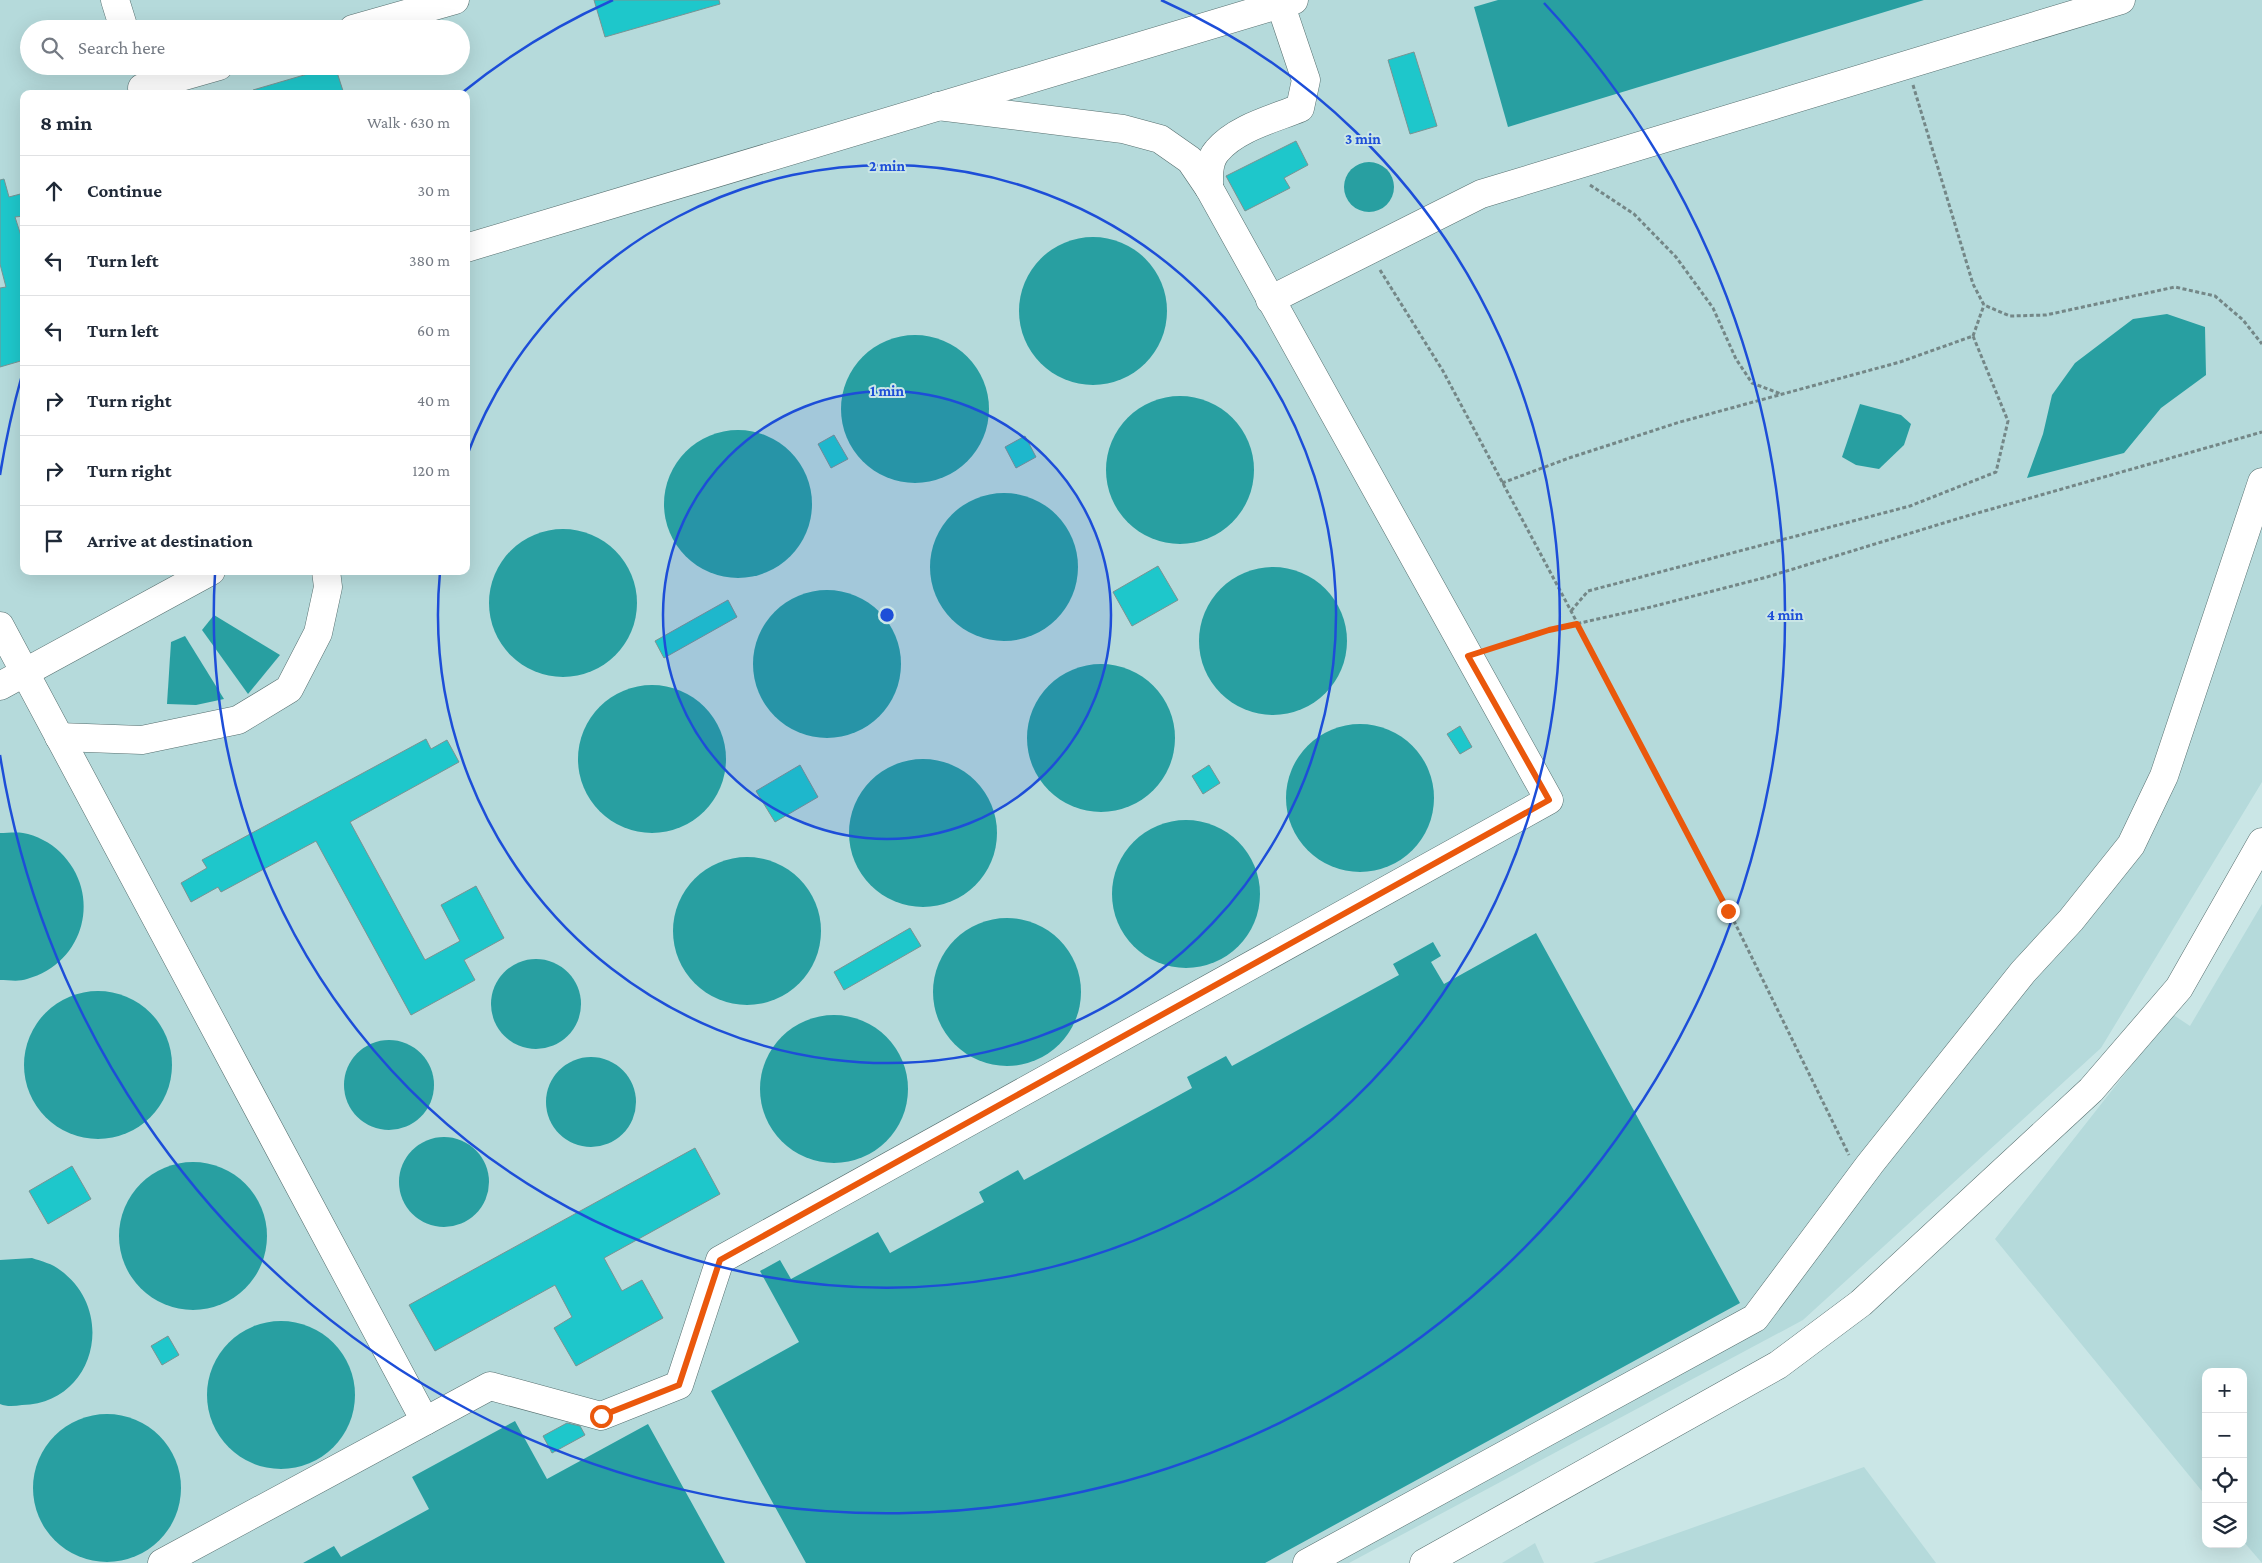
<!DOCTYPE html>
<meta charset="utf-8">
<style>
body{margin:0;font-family:"Crimson Pro",serif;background:#f6f6f7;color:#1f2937}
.controls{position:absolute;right:15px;bottom:15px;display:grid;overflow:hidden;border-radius:10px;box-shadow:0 5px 20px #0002}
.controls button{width:45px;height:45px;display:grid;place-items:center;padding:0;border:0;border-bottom:1px solid #e0e1e3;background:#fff;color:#1f2937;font:25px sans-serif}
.stop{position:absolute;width:15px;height:15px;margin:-11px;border:4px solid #ea580c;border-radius:50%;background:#fff}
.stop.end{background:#ea580c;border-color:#fff;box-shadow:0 1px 5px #0008}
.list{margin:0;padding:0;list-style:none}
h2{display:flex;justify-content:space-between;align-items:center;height:65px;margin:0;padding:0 20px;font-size:21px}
h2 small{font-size:16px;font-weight:400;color:#747a83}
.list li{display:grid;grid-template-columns:32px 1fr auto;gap:15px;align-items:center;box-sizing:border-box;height:70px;padding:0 20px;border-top:1px solid #e0e1e3}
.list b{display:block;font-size:19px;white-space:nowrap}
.list em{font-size:16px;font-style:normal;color:#747a83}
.icon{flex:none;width:28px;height:28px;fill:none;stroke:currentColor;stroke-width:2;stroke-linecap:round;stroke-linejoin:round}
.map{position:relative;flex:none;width:2262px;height:1563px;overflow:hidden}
.search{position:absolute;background:#fff;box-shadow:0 5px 20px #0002;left:20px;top:20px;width:450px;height:55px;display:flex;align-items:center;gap:12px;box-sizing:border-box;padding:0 18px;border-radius:28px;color:#747a83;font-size:19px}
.panel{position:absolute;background:#fff;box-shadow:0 5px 20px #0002;left:20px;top:90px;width:450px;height:485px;border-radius:10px}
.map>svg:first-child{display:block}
</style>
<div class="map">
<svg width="2262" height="1563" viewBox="0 0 2262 1563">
<rect width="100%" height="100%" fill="#cae6e6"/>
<g fill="#b5dadb" fill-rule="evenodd">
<path d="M0 0H2262V782L2101 1048 1803 1320 1349 1563H0ZM29 29H461V66H29ZM24 94H466V571H24Z"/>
<path d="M2262 904V1563L2243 1541V1372H2206V1496L1995 1239 2172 1014 2190 1026Z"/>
<path d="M1864 1467 1936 1563H1593Z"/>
<path d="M1535 1543 1544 1563H1502Z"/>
</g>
<g fill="#289fa1">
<path d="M1498 0H1924L1508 127 1474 7Z"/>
<circle cx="1369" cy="187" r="25"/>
<circle cx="1093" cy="311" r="74"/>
<path d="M2167 314 2205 327 2206 375 2161 408 2124 453 2027 478 2043 434 2052 395 2075 363 2133 319Z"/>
<circle cx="915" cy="409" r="74"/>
<circle cx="1180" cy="470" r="74"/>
<path d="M1860 404 1901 415 1911 424 1904 445 1879 469 1856 465 1842 457Z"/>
<circle cx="738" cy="504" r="74"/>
<circle cx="1004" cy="567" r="74"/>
<circle cx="563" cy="603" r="74"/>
<circle cx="1273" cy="641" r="74"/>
<circle cx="827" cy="664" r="74"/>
<path d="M214 615 280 655 248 694 202 630Z"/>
<path d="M185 636 224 699 196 705 167 704 171 642Z"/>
<circle cx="1101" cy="738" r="74"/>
<circle cx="652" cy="759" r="74"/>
<circle cx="1360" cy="798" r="74"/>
<circle cx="923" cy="833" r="74"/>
<circle cx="1186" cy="894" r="74"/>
<path d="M0 833C7 833 16 832 23 833 36 835 51 843 60 852 103 894 85 963 27 979 19 982 8 980 0 980Z"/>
<circle cx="747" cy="931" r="74"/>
<circle cx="1007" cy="992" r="74"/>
<path d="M1536 933 1740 1303 1265 1563H806L711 1391 799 1342 760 1271 780 1260 791 1279 878 1232 890 1253 984 1202 979 1192 1018 1170 1024 1180 1192 1088 1187 1077 1226 1056 1232 1066 1399 975 1393 964 1433 942 1441 956 1431 962 1444 984Z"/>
<circle cx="536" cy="1004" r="45"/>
<circle cx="98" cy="1065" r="74"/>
<circle cx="834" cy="1089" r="74"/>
<circle cx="389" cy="1085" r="45"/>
<circle cx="591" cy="1102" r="45"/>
<circle cx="444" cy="1182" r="45"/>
<circle cx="193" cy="1236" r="74"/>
<path d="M32 1258C41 1261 53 1264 60 1270 118 1312 94 1404 22 1405 15 1406 7 1407 0 1404V1260Z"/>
<circle cx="281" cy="1395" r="74"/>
<circle cx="107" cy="1488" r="74"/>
<path d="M515 1421 547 1479 648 1424 725 1563H303L334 1546 341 1557 429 1509 412 1477Z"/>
</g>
<g fill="#1ec7cb" stroke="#789393">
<path d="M594 0H719L720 4 605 37Z"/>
<path d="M1414 52 1437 126 1410 134 1388 60Z"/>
<path d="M335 66 344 94H254L253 90Z"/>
<path d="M1296 141 1308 165 1284 178 1290 188 1245 211 1226 176Z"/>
<path d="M4 179 9 197 24 193V216L15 217 24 245V360L0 367V288L6 287 0 264V180Z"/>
<path d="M834 435 848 459 831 468 818 444Z"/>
<path d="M1025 436 1036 457 1016 468 1005 447Z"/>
<path d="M1158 566 1178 600 1132 626 1113 592Z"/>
<path d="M728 600 737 617 664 658 655 641Z"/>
<path d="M1460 726 1472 747 1460 754 1447 734Z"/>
<path d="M426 739 431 749 447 740 459 762 350 822 425 960 460 941 441 905 476 886 504 938 464 960 475 980 411 1015 316 841 221 892 218 887 191 902 181 883 207 868 202 860Z"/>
<path d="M800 765 818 797 775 822 756 791Z"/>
<path d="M1209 765 1220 783 1203 794 1192 776Z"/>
<path d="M910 928 921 946 844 990 834 972Z"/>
<path d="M695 1148 720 1194 604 1258 622 1291 642 1280 663 1318 576 1366 554 1328 572 1317 555 1285 435 1351 409 1305Z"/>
<path d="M72 1166 91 1199 48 1224 29 1191Z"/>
<path d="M168 1336 179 1355 162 1365 151 1346Z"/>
<path d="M567 1423 580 1426 585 1435 552 1453 543 1436Z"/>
</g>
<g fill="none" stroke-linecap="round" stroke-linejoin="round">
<g stroke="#566f6f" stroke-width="29">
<g id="minor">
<path d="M115 0 124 29"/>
<path d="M353 29 455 0"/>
<path d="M142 88 219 66"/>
<path d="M1209 188C1209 176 1208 161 1217 151 1236 128 1273 119 1300 108L1306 80 1279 0"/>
<path d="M466 248 1294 0"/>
<path d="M1270 300 1481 194 2121 0"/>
<path d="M0 626 425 1421"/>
<path d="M0 686 211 571"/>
<path d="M59 737 142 740 238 720 289 689 318 633 328 587 326 571"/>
<path d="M162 1563 490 1386 601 1416 679 1385 720 1260 1549 800 1209 188 1190 160 1160 139 1123 129 938 106"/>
<path d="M1307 1563 1755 1318 1870 1164 2023 972 2071 920 2131 845 2164 776 2262 482"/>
<path d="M1424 1563 1778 1365 1861 1303 2091 1090 2179 988 2262 842"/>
</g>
</g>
<g stroke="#748787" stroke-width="3" stroke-dasharray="4 2.5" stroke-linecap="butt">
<path d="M1913 85 1973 284 1984 305 2010 316 2046 315 2175 287 2215 296 2243 320 2262 344"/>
<path d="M1590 185 1634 214 1676 257 1713 308 1736 359 1752 383 1781 394"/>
<path d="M1380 270 1443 371 1571 611 1729 911 1849 1155"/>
<path d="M1973 336 1984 305"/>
<path d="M1502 483 1569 458 1680 422 1900 362 1973 336 2008 421 1996 472 1910 506 1588 591 1571 611"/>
<path d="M1490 649 1549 630 1651 607 1767 577 1960 518 2262 432"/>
</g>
<use href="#minor" stroke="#fff" stroke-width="28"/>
</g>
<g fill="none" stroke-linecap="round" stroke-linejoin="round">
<path stroke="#ea580c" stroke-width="6" d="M601 1416 679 1385 720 1260 1549 800 1468 656 1549 630 1577 624 1728 911"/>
</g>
<circle cx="887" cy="615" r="224" fill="#1d4ed8" fill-opacity=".12"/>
<g fill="none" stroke="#1d4ed8" stroke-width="2.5">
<circle cx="887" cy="615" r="224"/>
<path d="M466 458A449 449 0 1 1 440 572"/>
<path d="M463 92A673 673 0 0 1 613 0M1161 0A673 673 0 1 1 215 574"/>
<path d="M0 475A898 898 0 0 1 22 375M1544 3A898 898 0 1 1 0 755"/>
</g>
<circle cx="887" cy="615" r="8" fill="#1d4ed8" stroke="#cae6e6" stroke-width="2.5"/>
<g font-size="15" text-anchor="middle" font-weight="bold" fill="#1d4ed8" stroke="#cae6e6" stroke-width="4" stroke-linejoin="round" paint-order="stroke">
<text x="1363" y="144">3 min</text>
<text x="887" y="171">2 min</text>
<text x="887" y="396">1 min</text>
<text x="1785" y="620">4 min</text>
</g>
</svg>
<div class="controls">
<button>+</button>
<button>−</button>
<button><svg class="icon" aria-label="locate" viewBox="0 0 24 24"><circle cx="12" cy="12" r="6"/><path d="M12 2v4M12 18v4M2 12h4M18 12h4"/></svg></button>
<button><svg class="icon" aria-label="layers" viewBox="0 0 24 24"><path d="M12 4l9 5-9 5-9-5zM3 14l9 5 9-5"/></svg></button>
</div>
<div class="stop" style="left:601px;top:1416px"></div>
<div class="stop end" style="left:1728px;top:911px"></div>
<div class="search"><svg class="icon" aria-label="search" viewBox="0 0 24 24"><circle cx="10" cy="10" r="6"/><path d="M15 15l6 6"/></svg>Search here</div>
<section class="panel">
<h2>8 min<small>Walk · 630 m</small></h2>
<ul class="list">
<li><svg class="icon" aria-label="ahead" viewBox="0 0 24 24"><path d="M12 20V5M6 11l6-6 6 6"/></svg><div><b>Continue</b></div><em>30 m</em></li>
<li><svg class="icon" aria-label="left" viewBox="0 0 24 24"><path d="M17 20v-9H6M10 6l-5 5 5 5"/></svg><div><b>Turn left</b></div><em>380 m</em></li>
<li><svg class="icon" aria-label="left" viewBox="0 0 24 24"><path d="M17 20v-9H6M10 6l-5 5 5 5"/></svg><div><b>Turn left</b></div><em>60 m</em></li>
<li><svg class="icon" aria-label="right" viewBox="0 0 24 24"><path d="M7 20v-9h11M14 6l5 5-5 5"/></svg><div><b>Turn right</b></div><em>40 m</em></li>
<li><svg class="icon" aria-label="right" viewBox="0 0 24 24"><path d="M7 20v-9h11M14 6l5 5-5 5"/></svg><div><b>Turn right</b></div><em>120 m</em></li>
<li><svg class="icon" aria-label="arrive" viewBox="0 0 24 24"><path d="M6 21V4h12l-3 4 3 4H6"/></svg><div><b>Arrive at destination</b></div></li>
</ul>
</section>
</div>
